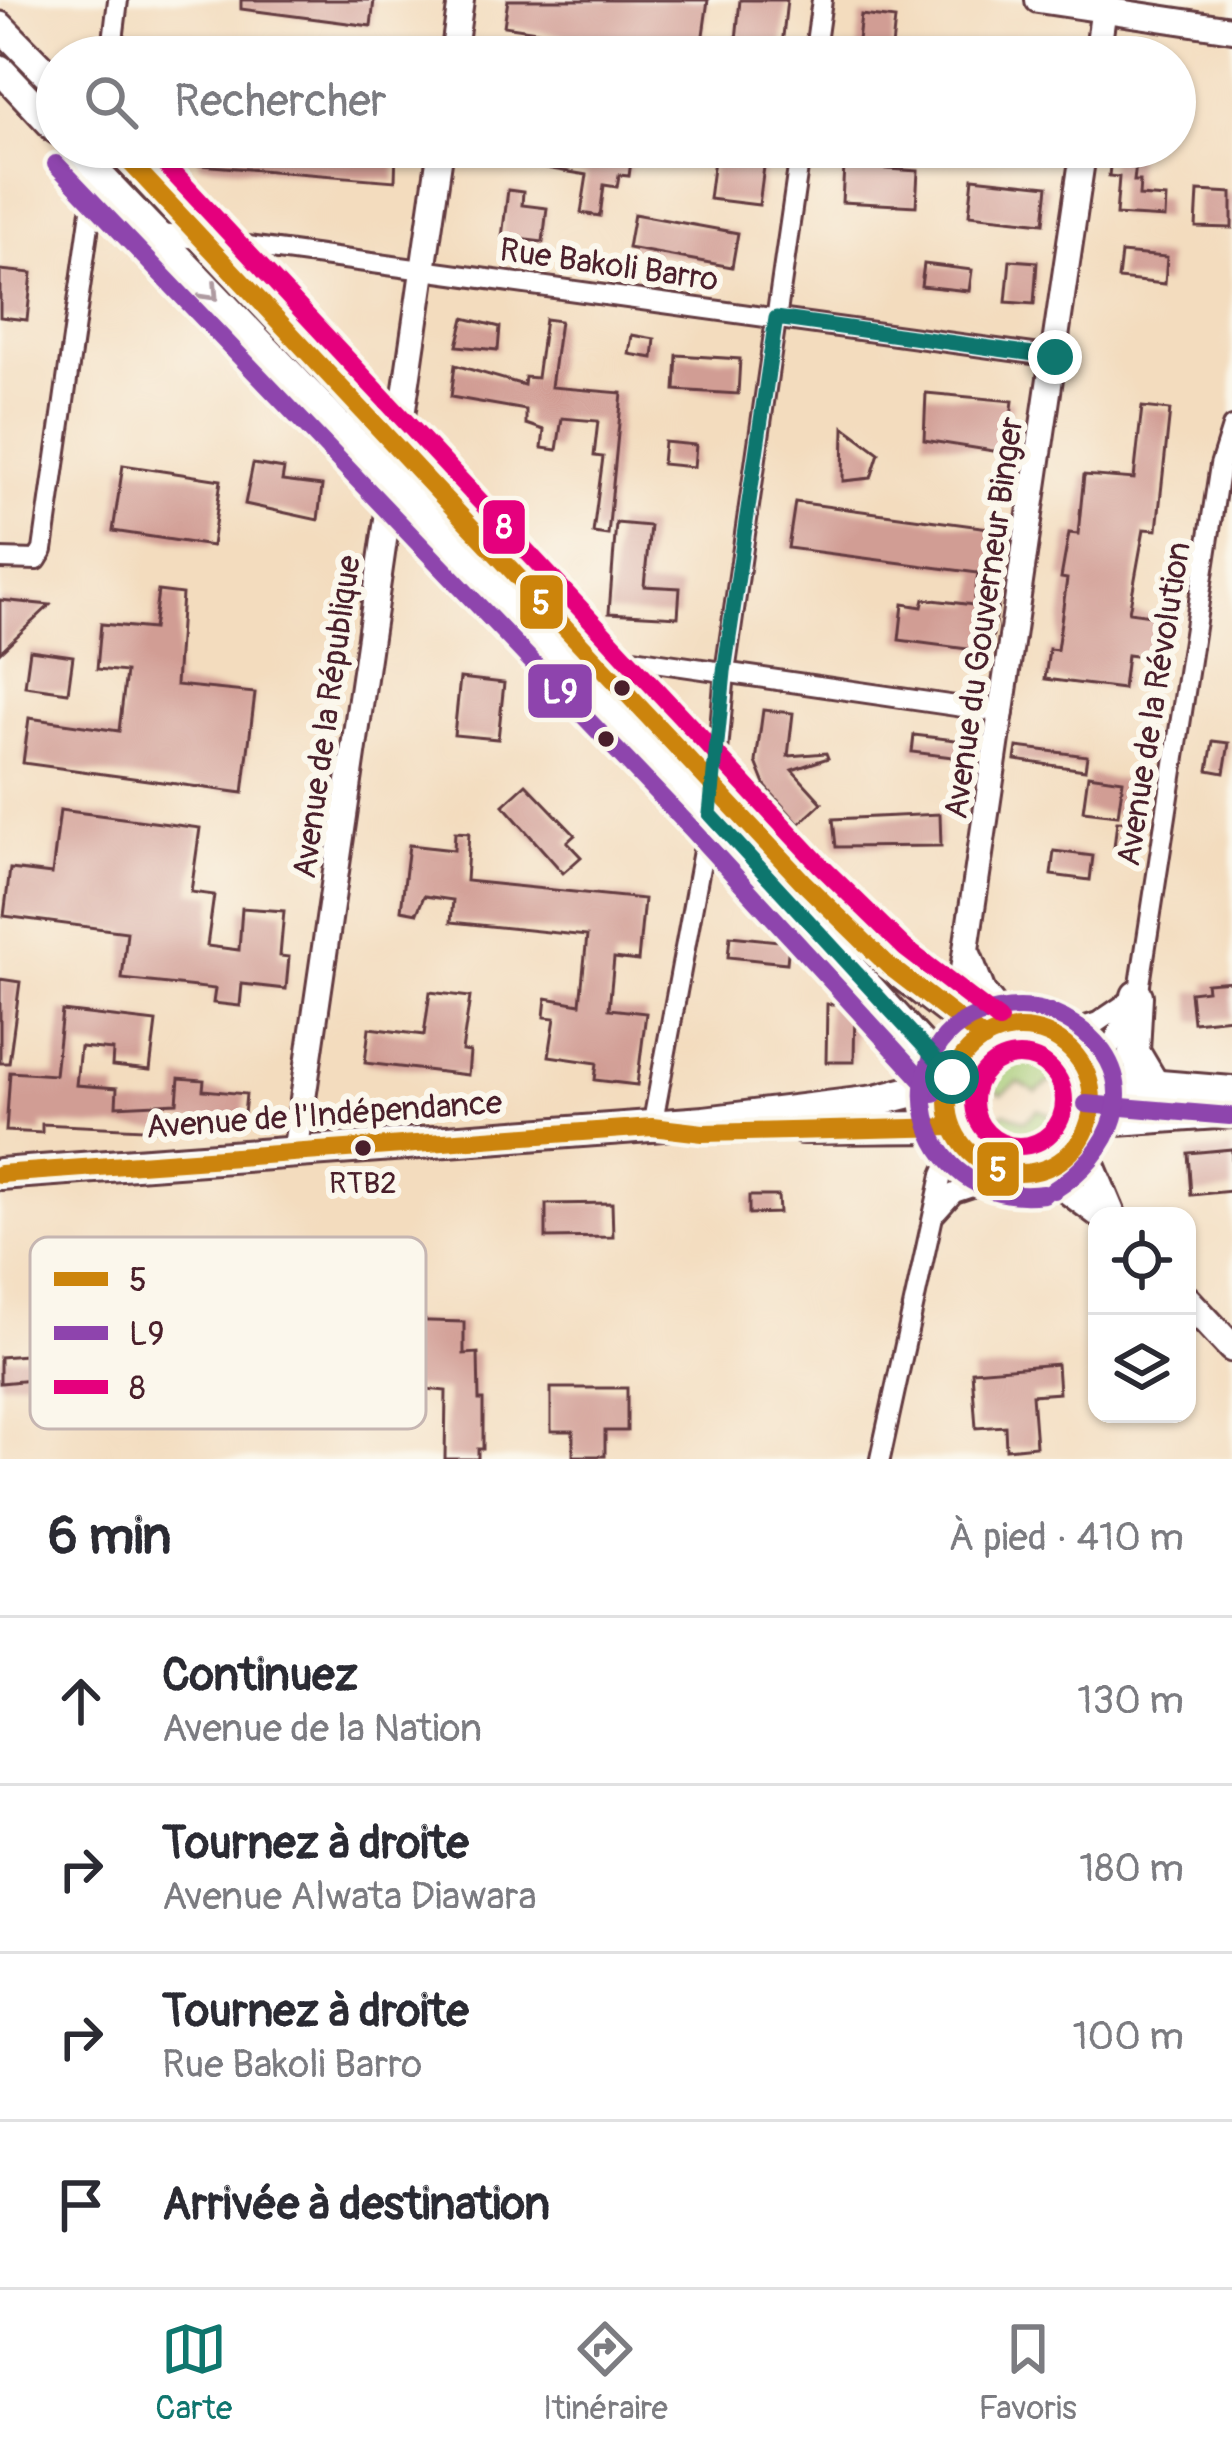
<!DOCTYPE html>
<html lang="fr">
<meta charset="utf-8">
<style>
body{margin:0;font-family:Pangolin,sans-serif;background:#f2f2f3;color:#2b2b33}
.controls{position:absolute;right:36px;bottom:36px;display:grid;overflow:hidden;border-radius:24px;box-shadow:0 3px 9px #0004}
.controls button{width:108px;height:108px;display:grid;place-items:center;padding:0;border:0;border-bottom:3px solid #e1e1e2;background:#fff;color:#2b2b33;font:60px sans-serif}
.stop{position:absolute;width:36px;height:36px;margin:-27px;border:9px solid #0f766e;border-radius:50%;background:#fff}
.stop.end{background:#0f766e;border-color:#fff;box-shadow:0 3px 12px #0008}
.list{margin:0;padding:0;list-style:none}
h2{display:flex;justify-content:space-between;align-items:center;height:156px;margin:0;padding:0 48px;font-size:51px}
h2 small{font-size:39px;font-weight:400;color:#7c7c81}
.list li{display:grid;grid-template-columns:78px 1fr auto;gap:36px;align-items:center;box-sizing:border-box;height:168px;padding:0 48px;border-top:3px solid #e1e1e2}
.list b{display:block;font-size:45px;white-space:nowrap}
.list p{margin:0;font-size:39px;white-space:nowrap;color:#7c7c81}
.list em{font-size:39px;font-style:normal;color:#7c7c81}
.icon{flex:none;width:66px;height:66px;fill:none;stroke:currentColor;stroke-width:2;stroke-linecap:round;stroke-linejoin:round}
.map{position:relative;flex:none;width:1232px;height:1459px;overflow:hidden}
.search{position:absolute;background:#fff;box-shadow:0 3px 9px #0004;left:36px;right:36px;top:36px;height:132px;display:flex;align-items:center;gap:30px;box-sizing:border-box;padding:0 42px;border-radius:66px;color:#7c7c81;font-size:45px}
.sheet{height:828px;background:#fff}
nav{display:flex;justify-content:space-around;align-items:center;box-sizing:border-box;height:168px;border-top:3px solid #e1e1e2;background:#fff;font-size:33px;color:#7c7c81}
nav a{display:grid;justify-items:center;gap:6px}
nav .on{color:#0f766e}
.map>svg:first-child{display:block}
</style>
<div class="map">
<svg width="1232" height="1459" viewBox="0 0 1232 1459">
<rect width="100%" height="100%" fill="#fbf7ec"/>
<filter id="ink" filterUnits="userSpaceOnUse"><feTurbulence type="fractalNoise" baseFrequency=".00833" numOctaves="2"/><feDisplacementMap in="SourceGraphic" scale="24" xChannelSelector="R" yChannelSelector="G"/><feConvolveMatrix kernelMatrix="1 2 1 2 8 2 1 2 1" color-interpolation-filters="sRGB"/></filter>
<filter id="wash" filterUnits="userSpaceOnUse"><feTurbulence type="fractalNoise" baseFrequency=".004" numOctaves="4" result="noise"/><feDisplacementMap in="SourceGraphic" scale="48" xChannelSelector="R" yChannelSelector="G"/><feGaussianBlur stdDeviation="2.7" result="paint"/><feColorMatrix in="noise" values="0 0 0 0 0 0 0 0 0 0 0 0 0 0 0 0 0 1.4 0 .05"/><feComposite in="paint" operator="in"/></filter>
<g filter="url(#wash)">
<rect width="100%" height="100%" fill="#f3dcbe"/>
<g fill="#a5ca74" stroke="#787450" stroke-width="3">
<path d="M1022 1055 1035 1057 1060 1075 1036 1092 1018 1082 1002 1094 980 1080 1000 1060Z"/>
<path d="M1039 1109 1063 1122 1044 1143 1008 1146 983 1130 1005 1112 1025 1121Z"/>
</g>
<g id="blocks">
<g fill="#d19d94">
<path d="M241 0H374L371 26 241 9Z"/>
<path d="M508 0H708L700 56 504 26Z"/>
<path d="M740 0H787L781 55 735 50Z"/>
<path d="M861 15 895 19 891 57H856Z"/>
<path d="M201 147 396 148 395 181 199 165Z"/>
<path d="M494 147 598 154 599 147H633L629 176 619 175 617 187 604 185 600 216 581 213 587 175 505 161Z"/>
<path d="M1112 147H1138L1134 181H1140L1139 196 1166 198 1165 218 1116 215 1119 177 1109 176Z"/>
<path d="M715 152 765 159 759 205 709 199Z"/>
<path d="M844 166 918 171 916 206 842 202Z"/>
<path d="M973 178 1048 186 1044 223 969 215Z"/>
<path d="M508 190 523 192 522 205 547 208 543 242 502 237Z"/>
<path d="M1198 191 1232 193V228L1196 227Z"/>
<path d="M634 214 738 233 732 267 628 248Z"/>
<path d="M1121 253 1167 257 1165 284 1118 279Z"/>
<path d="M1010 260 1037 262 1034 304 1006 302Z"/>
<path d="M924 264 972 270 969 291 921 286Z"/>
<path d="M0 270 32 273 27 320 0 317Z"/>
<path d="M464 318 500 327 498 350 457 346Z"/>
<path d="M545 319 560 321 551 387 622 393 608 535 593 533 603 457 594 456 598 421 562 418 557 450 542 448 544 430 526 424V410L451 397 455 365 524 385 525 377 537 378Z"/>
<path d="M632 335 655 339 653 358 629 354Z"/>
<path d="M677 355 740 359 738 394 675 390Z"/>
<path d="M926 393 1013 401 1006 453 924 440Z"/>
<path d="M1142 407 1170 410 1157 530 1144 529 1129 612 1158 616 1152 658 1127 655 1123 689 1045 679 1049 649 1057 650 1067 579 1061 578 1069 533 1078 534 1084 475 1134 479Z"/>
<path d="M844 427 879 453 871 478 843 481Z"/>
<path d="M664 442 696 445 694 467 662 464Z"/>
<path d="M253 464 284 469 282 481 322 486 318 520 245 504Z"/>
<path d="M123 465 221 480 212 546 113 531Z"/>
<path d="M795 502 1011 531 990 652 899 640 903 604 922 607 924 599 974 605 978 573 788 548Z"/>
<path d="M616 523 650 526 644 586 680 588 678 617 609 613Z"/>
<path d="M158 591 182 594 176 685 255 693 243 793 23 763 29 718 119 731 126 672 97 669 101 624 153 629Z"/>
<path d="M0 600 50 605 0 652Z"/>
<path d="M30 650 73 656 68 692 25 686Z"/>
<path d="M460 678 504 683 498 739 454 735Z"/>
<path d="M763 710 793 713 788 756 826 753 828 758 792 770 822 803 799 824 766 787 756 762Z"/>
<path d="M914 735 980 743 977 760 912 752Z"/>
<path d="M1213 741 1229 743 1224 773 1208 770Z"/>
<path d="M1017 747 1087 756 1085 770 1015 760Z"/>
<path d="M1088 775 1123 780 1118 815 1083 811Z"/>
<path d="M526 784 575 835 567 842 581 857 563 873 503 805Z"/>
<path d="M60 810 200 828 191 892 214 895 207 946 239 950 242 908 284 911 280 956 289 957 286 989 242 984 240 1006 213 1003 215 989 122 979 127 932 4 916 10 869 52 874Z"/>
<path d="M940 814 941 846 836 847 833 819Z"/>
<path d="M1117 821 1134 822 1131 850 1114 848Z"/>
<path d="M455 832 469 833 466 881 644 899 638 961 614 958 609 1009 646 1013 637 1085 595 1080 597 1063 549 1056 555 1018 544 1017 546 998 580 1004 587 936 451 922 453 900 424 896 417 913 401 910 409 845 454 850Z"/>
<path d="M1054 851 1093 856 1090 880 1051 875Z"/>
<path d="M730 936 789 942 787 963 728 957Z"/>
<path d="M0 979 20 982 9 1063H0Z"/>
<path d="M1232 981V1018L1193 1022 1190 992 1207 990 1206 983Z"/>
<path d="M430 992 470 997 462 1051 470 1052 468 1075 365 1063 369 1028 424 1035Z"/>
<path d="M827 1004H855L854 1062H826Z"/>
<path d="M62 1011 156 1022 150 1070 112 1066 113 1050 80 1047 76 1085 117 1088 116 1106 177 1103 179 1078 204 1080 203 1090 246 1094 243 1125 162 1118 163 1130 42 1124V1133L6 1131 10 1072 55 1075Z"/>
<path d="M1232 1149V1191L1191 1195 1188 1153Z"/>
<path d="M749 1196H778L779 1213 749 1214Z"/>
<path d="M612 1203 613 1237 546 1238V1204Z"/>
<path d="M395 1320 464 1322V1354L478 1353 479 1400H483V1449H478V1459H445L446 1391 387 1385Z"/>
<path d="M52 1353 54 1378 0 1383V1357Z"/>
<path d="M1057 1364 1059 1393 1032 1395 1036 1446 1006 1449 1005 1426 976 1428 972 1371Z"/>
<path d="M551 1388H627V1431H605V1456H573V1431H551Z"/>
</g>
</g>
</g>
<g filter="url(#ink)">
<use href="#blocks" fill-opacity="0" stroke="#633b41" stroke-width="3"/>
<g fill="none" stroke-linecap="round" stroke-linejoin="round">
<g stroke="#633b41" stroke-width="24">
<g id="minor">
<path d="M111 57 118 0"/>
<path d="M814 57 822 0"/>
<path d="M154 233 1055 357"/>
<path d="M0 559 37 560 43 550 100 147"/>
<path d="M586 652 1004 713"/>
<path d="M1052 1037 1098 1022 1132 999"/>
<path d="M1087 1075 1108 1051 1139 991 1220 465 1232 427"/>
<path d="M652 1127 715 786 725 672 801 147"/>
<path d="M937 1212 954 1193 1014 1173"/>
<path d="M880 1459 942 1175 958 1138"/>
</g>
</g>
<g stroke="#633b41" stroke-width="30">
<g id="tertiary">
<path d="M1038 0 1232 29"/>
<path d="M453 57 461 0"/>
<path d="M1097 57 1105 0"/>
<path d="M969 956 983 992 1013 1030"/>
<path d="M989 1036 964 995 963 970 1084 147"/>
<path d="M295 1154 441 147"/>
</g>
</g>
<g stroke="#633b41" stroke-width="33">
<g id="secondary">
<path d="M0 26 57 84"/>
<path d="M0 69 57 130"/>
<path d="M73 147 710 813 952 1077"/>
<path d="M116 147 803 882 889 966 984 1039"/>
<path d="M1080 1140 1112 1216"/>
<path d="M1041 1170 1103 1216"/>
<path d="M1187 1300 1232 1348"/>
</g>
</g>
<g stroke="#633b41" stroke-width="36">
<g id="trunk">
<path d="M1137 996 1134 1052 1153 1084"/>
<circle cx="1020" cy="1101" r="72"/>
<path d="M1088 1080 1232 1092"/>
<path d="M1088 1122 1232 1112"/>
<path d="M802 1128 952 1127"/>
<path d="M0 1174 704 1122 875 1101 950 1082"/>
</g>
</g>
<use href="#minor" stroke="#fff" stroke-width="18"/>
<use href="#tertiary" stroke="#fff" stroke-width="24"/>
<use href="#secondary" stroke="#fff" stroke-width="27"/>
<use href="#trunk" stroke="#fff" stroke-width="30"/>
<g stroke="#fbf7ec" stroke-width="27">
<g id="bus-1">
<path d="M116 147 803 882 889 966 984 1039"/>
<circle cx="1020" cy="1101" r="72"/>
<path d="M0 1174 652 1127 703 1133 952 1127"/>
</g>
</g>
<g stroke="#fbf7ec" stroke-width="27">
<g id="bus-2">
<path d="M56 164 692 829 934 1093"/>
<path d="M1086 1104 1230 1116"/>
<path d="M1044 1194C912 1211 877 1032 998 1010 1031 1004 1058 1011 1084 1032 1147 1084 1110 1155 1054 1190"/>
</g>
</g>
<g stroke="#fbf7ec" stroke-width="27">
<g id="bus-3">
<path d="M149 147 820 865 905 948 999 1020"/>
<circle cx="1019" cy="1101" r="45"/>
</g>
</g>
<use href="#bus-1" stroke="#cc840b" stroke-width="18"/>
<use href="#bus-2" stroke="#8e44ad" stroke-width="18"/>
<use href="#bus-3" stroke="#e5007d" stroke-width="18"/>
</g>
<defs><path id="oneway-chevron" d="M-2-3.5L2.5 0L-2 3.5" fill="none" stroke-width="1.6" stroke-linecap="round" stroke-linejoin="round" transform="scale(3)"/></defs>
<use stroke="#ae9aa0" href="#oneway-chevron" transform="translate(211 293) rotate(47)"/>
</g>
<g fill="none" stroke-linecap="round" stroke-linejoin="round" filter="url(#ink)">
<path stroke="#0f766e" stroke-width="15" d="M952 1077 710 814 724 672 776 318 1055 357"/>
</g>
<g fill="#4a1f2b" stroke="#fbf7ec" stroke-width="4.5">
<circle cx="622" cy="688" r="10"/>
<circle cx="606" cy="739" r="10"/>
<circle cx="363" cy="1148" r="10"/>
</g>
<g text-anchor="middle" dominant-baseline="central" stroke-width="12" stroke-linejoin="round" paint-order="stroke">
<g font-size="30" fill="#4a1f2b" stroke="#fbf7ec">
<text x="363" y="1183">RTB2</text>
</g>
<g font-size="33" fill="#4a1f2b" stroke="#fbf7ec">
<text transform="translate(609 265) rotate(8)">Rue Bakoli Barro</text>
<text transform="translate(984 618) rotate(-82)">Avenue du Gouverneur Binger</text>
<text transform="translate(1154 704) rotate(-81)">Avenue de la Révolution</text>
<text transform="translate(327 717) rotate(-82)">Avenue de la République</text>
<text transform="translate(324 1115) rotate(-4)">Avenue de l'Indépendance</text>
</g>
</g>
<rect x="30" y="1237" width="396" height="192" rx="18" fill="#fbf7ec" stroke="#c6b6b2" stroke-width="3"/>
<rect x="54" y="1272" width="54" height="14" fill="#cc840b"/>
<rect x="54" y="1326" width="54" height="14" fill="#8e44ad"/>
<rect x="54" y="1380" width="54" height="14" fill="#e5007d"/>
<g font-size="33" fill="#4a1f2b">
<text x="129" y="1291">5</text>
<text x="129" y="1345">L9</text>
<text x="129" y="1399">8</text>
</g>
<g stroke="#fbf7ec" stroke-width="4.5">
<rect x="481" y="498" width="46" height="58" rx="12" fill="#e5007d"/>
<rect x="518" y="573" width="47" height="58" rx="12" fill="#cc840b"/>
<rect x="526" y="662" width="68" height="58" rx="12" fill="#8e44ad"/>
<rect x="975" y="1140" width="46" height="58" rx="12" fill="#cc840b"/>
</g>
<g font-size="33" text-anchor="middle" font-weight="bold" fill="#fff">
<text x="504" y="538">8</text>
<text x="541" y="614">5</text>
<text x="560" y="703">L9</text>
<text x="998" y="1181">5</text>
</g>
</svg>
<div class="controls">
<button><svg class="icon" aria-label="locate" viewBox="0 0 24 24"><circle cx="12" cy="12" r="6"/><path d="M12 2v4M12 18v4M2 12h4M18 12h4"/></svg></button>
<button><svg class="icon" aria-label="layers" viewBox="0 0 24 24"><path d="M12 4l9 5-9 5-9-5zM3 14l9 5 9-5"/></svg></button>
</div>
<div class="stop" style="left:952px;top:1077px"></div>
<div class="stop end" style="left:1055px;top:357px"></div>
<div class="search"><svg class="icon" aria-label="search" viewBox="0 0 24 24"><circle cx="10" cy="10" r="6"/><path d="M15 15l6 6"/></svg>Rechercher</div>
</div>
<section class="sheet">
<h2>6 min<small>À pied · 410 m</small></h2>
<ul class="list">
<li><svg class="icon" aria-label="ahead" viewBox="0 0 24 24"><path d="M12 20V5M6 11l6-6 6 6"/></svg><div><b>Continuez</b><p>Avenue de la Nation</p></div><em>130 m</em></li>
<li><svg class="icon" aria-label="right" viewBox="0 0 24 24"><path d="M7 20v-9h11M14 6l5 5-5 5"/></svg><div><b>Tournez à droite</b><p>Avenue Alwata Diawara</p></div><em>180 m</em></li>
<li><svg class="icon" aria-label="right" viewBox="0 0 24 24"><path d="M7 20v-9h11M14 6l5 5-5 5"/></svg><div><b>Tournez à droite</b><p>Rue Bakoli Barro</p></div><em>100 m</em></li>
<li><svg class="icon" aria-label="arrive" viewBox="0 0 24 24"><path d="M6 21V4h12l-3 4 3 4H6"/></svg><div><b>Arrivée à destination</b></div></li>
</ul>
</section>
<nav>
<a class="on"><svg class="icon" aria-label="map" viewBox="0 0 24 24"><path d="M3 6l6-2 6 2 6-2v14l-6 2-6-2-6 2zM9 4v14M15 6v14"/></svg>Carte</a>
<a><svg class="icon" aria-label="directions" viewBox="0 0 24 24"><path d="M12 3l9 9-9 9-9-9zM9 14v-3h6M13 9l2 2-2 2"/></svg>Itinéraire</a>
<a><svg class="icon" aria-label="saved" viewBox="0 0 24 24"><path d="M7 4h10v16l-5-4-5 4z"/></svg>Favoris</a>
</nav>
